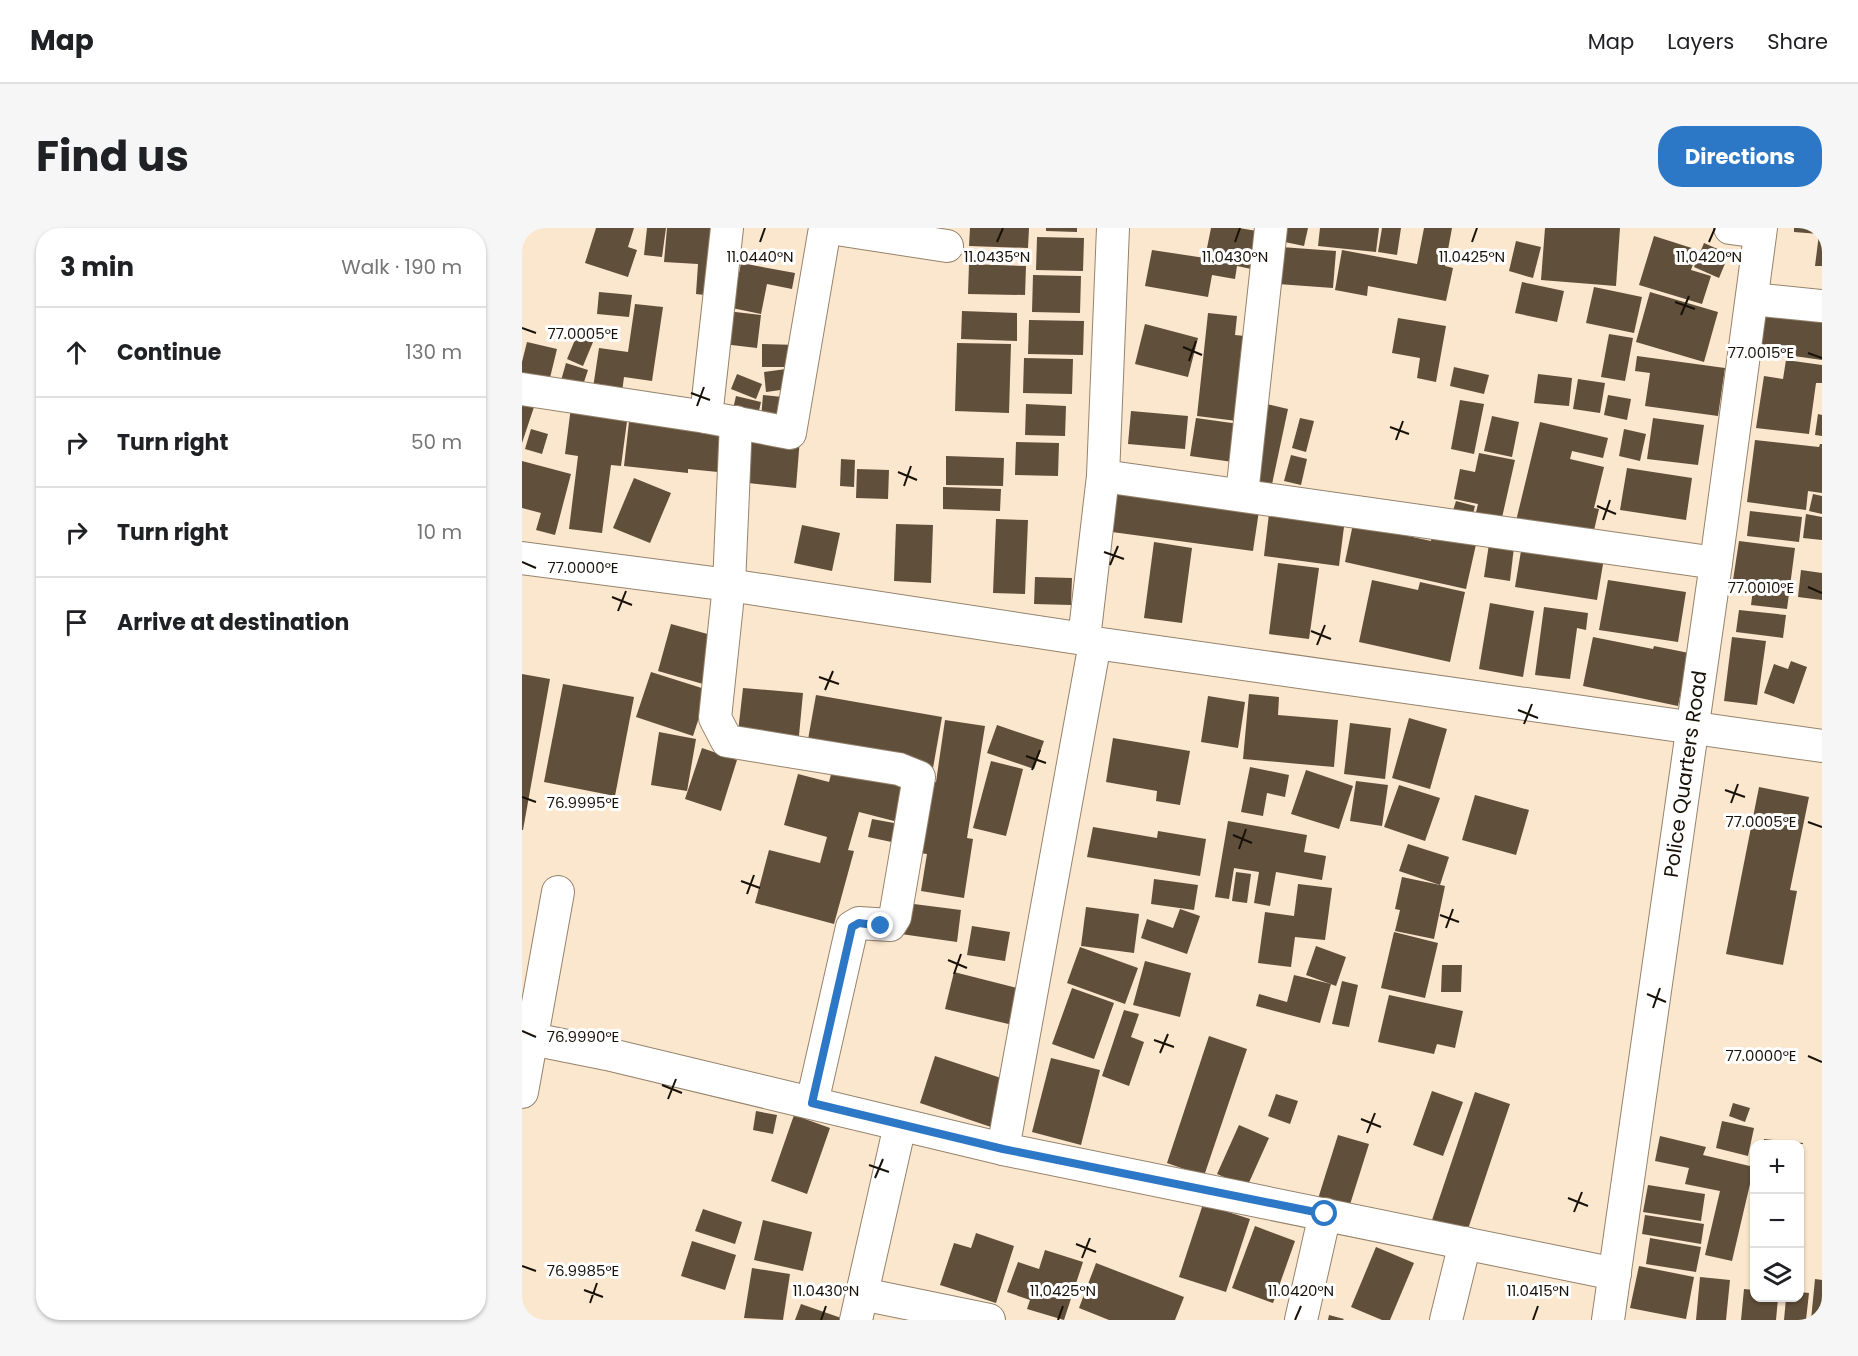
<!DOCTYPE html>
<meta charset="utf-8">
<style>
body{margin:0;font-family:Poppins,sans-serif;background:#f6f6f6;color:#202124}
.controls{position:absolute;right:18px;bottom:18px;display:grid;overflow:hidden;border-radius:12px;box-shadow:0 2px 4px #0004}
.controls button{width:54px;height:54px;display:grid;place-items:center;padding:0;border:0;border-bottom:2px solid #e0e0e0;background:#fff;color:#202124;font:30px sans-serif}
.stop{position:absolute;width:18px;height:18px;margin:-14px;border:4px solid #2d77c7;border-radius:50%;background:#fff}
.stop.end{background:#2d77c7;border-color:#fff;box-shadow:0 2px 6px #0008}
.list{margin:0;padding:0;list-style:none}
h2{display:flex;justify-content:space-between;align-items:center;height:78px;margin:0;padding:0 24px;font-size:26px}
h2 small{font-size:20px;font-weight:400;color:#757577}
.list li{display:grid;grid-template-columns:39px 1fr auto;gap:18px;align-items:center;box-sizing:border-box;height:90px;padding:0 24px;border-top:2px solid #e0e0e0}
.list b{display:block;font-size:22px;white-space:nowrap}
.list em{font-size:20px;font-style:normal;color:#757577}
.icon{flex:none;width:33px;height:33px;fill:none;stroke:currentColor;stroke-width:2;stroke-linecap:round;stroke-linejoin:round}
.map{position:relative;flex:none;width:1300px;height:1092px;overflow:hidden;border-radius:24px}
header{display:flex;align-items:center;gap:36px;box-sizing:border-box;height:84px;padding:0 30px;background:#fff;border-bottom:2px solid #e0e0e0}
header strong{font-size:28px}
nav{display:flex;gap:33px;margin-inline-start:auto;font-size:21px}
.intro{display:flex;align-items:center;justify-content:space-between;box-sizing:border-box;height:144px;padding:0 36px}
h1{margin:0;font-size:42px}
.button{padding:15px 27px;border-radius:24px;background:#2d77c7;color:#fff;font-size:21px;font-weight:700}
main{display:flex;gap:36px;padding:0 36px}
aside{flex:1;background:#fff;border-radius:24px;box-shadow:0 2px 4px #0004}
.map>svg:first-child{display:block}
</style>
<header>
<strong>Map</strong>
<nav><a>Map</a><a>Layers</a><a>Share</a></nav>
</header>
<div class="intro"><h1>Find us</h1><a class="button">Directions</a></div>
<main>
<aside>
<h2>3 min<small>Walk · 190 m</small></h2>
<ul class="list">
<li><svg class="icon" aria-label="ahead" viewBox="0 0 24 24"><path d="M12 20V5M6 11l6-6 6 6"/></svg><div><b>Continue</b></div><em>130 m</em></li>
<li><svg class="icon" aria-label="right" viewBox="0 0 24 24"><path d="M7 20v-9h11M14 6l5 5-5 5"/></svg><div><b>Turn right</b></div><em>50 m</em></li>
<li><svg class="icon" aria-label="right" viewBox="0 0 24 24"><path d="M7 20v-9h11M14 6l5 5-5 5"/></svg><div><b>Turn right</b></div><em>10 m</em></li>
<li><svg class="icon" aria-label="arrive" viewBox="0 0 24 24"><path d="M6 21V4h12l-3 4 3 4H6"/></svg><div><b>Arrive at destination</b></div></li>
</ul>
</aside>
<div class="map">
<svg width="1300" height="1092" viewBox="0 0 1300 1092">
<rect width="100%" height="100%" fill="#fbe7ce"/>
<g fill="#604f3a">
<path d="M74 0H112L106 19 115 22 106 49 63 35Z"/>
<path d="M125 0H144L140 29 122 27Z"/>
<path d="M145 0H197L191 68 174 66 176 36 142 34Z"/>
<path d="M448 0H507L506 20 447 18Z"/>
<path d="M524 0H555V4L524 3Z"/>
<path d="M689 0H717L741 4 734 42 715 38 713 51 690 47 686 69 623 58 630 22 683 30Z"/>
<path d="M761 0H786L782 18 758 13Z"/>
<path d="M798 0H857L854 24 796 18Z"/>
<path d="M860 0H879L875 27 856 24Z"/>
<path d="M902 0H930L923 38 931 40 924 73 846 58 845 68 813 62 820 22 895 36Z"/>
<path d="M1023 0H1098L1094 58 1019 52Z"/>
<path d="M1272 0H1300V38H1293L1297 6 1272 4Z"/>
<path d="M1132 8 1176 22 1169 42 1189 48 1180 76 1117 57Z"/>
<path d="M515 9 562 10 561 43 514 42Z"/>
<path d="M994 13 1019 19 1011 50 987 43Z"/>
<path d="M1182 15 1207 26 1197 50 1172 39Z"/>
<path d="M759 19 814 23 811 60 756 56Z"/>
<path d="M219 35 273 45 270 61 245 56 239 86 210 80Z"/>
<path d="M447 36 504 38 503 67 446 66Z"/>
<path d="M511 47 559 48 558 85 510 84Z"/>
<path d="M1000 54 1042 63 1035 94 993 85Z"/>
<path d="M1072 59 1120 69 1112 105 1064 95Z"/>
<path d="M77 64 110 67 107 89 75 86Z"/>
<path d="M1128 64 1196 84 1182 134 1114 114Z"/>
<path d="M113 76 141 79 130 153 102 149 100 164 71 160 77 120 106 124Z"/>
<path d="M1243 78 1300 85V132L1237 123Z"/>
<path d="M205 83 239 87 235 120 201 116Z"/>
<path d="M440 83 495 85V113L439 111Z"/>
<path d="M686 85 715 88 713 107 732 109 723 194 675 188Z"/>
<path d="M876 90 924 98 914 154 895 150 898 130 870 125Z"/>
<path d="M507 92 562 93 561 127 506 126Z"/>
<path d="M623 96 676 110 666 149 613 136Z"/>
<path d="M1087 106 1111 110 1103 153 1079 149Z"/>
<path d="M55 107 71 114 61 138 45 131Z"/>
<path d="M5 114 35 121 26 158 0 152V134Z"/>
<path d="M435 115 489 116 487 185 433 183Z"/>
<path d="M240 116 276 117 275 139H240Z"/>
<path d="M1115 128 1203 140 1196 188 1123 178 1128 145 1113 143Z"/>
<path d="M502 130 551 131 550 166 501 165Z"/>
<path d="M1264 132 1300 137V155H1294L1287 206 1234 200 1242 148 1261 151Z"/>
<path d="M44 135 66 142 59 163 38 156Z"/>
<path d="M932 139 967 147 962 166 928 158Z"/>
<path d="M264 141 266 161 244 164 242 144Z"/>
<path d="M215 146 240 156 234 171 209 161Z"/>
<path d="M1016 146 1050 150 1047 178 1012 175Z"/>
<path d="M1056 151 1083 155 1078 185 1051 181Z"/>
<path d="M241 167 270 170 267 193 239 190Z"/>
<path d="M1086 167 1109 171 1105 192 1082 187Z"/>
<path d="M214 168 239 174 236 187 211 181Z"/>
<path d="M938 172 962 176 952 226 929 221Z"/>
<path d="M0 175 12 179 0 215Z"/>
<path d="M741 175 766 181 749 261 724 256Z"/>
<path d="M504 176 544 178 543 208 503 207Z"/>
<path d="M49 179 106 186 99 238 89 237 80 305 47 301 56 228 43 226Z"/>
<path d="M609 183 666 188 663 221 606 216Z"/>
<path d="M108 185 211 196 206 245 166 241V245L102 238Z"/>
<path d="M1296 186 1300 187V208L1293 207Z"/>
<path d="M970 188 997 194 990 229 962 223Z"/>
<path d="M674 190 724 197 718 235 668 228Z"/>
<path d="M778 190 792 193 784 224 770 220Z"/>
<path d="M1131 190 1182 197 1176 237 1125 231Z"/>
<path d="M1018 194 1086 210 1081 230 1050 223 1048 231 1082 239 1072 280 1077 281 1069 315 993 297Z"/>
<path d="M9 201 26 206 20 226 3 221Z"/>
<path d="M1102 201 1124 206 1118 233 1097 228Z"/>
<path d="M222 205 278 210 274 260 217 254Z"/>
<path d="M1233 212 1297 219 1298 216H1300V265L1286 263 1284 282 1225 274Z"/>
<path d="M494 214 537 215 536 248 493 247Z"/>
<path d="M957 225 993 232 977 303 951 297 956 276 932 271 938 241 953 244Z"/>
<path d="M769 227 785 231 779 257 762 253Z"/>
<path d="M424 228 482 230 481 258 424 257Z"/>
<path d="M319 231 333 232 332 259 318 258Z"/>
<path d="M0 233 49 246 33 307 14 302 19 285 0 280Z"/>
<path d="M1105 240 1170 250 1164 292 1098 282Z"/>
<path d="M335 241 367 242 366 271 334 270Z"/>
<path d="M112 250 149 265 128 315 91 300Z"/>
<path d="M597 255 738 276 731 323 590 304Z"/>
<path d="M421 259 479 261 478 283 421 281Z"/>
<path d="M1291 266 1300 268V286L1287 283Z"/>
<path d="M934 273 953 278 948 298 928 292Z"/>
<path d="M748 277 823 291 817 338 742 328Z"/>
<path d="M1228 283 1280 289 1277 314 1225 308Z"/>
<path d="M1284 286 1300 289V312L1281 310Z"/>
<path d="M474 291 506 292 503 366 471 365Z"/>
<path d="M374 296 411 297 409 355 372 353Z"/>
<path d="M831 296 909 313 911 302 955 312 944 361 823 334Z"/>
<path d="M280 297 318 305 310 343 272 335Z"/>
<path d="M1217 313 1273 320 1265 381 1229 377 1232 354 1211 352Z"/>
<path d="M632 314 670 320 660 395 622 390Z"/>
<path d="M967 316 992 319 988 353 962 349Z"/>
<path d="M1000 317 1082 330 1075 372 993 359Z"/>
<path d="M756 335 797 340 787 411 747 406Z"/>
<path d="M1279 342 1300 345V372L1276 369Z"/>
<path d="M513 349 550 350 549 377 512 376Z"/>
<path d="M850 352 896 362 898 354 943 364 928 434 837 414Z"/>
<path d="M1086 352 1164 364 1156 414 1077 402Z"/>
<path d="M968 375 1012 383 1001 449 957 441Z"/>
<path d="M1022 379 1066 385 1064 402 1055 400 1048 451 1013 447Z"/>
<path d="M1217 382 1264 387 1261 410 1214 404Z"/>
<path d="M149 396 193 408 181 456 136 443Z"/>
<path d="M1071 409 1131 421 1132 418 1167 425 1156 478 1061 458Z"/>
<path d="M1210 409 1244 413 1235 477 1202 473Z"/>
<path d="M1269 433 1285 439 1272 476 1242 465 1252 436 1266 441Z"/>
<path d="M129 444 186 462 171 508 114 489Z"/>
<path d="M0 446 28 451 1 602H0Z"/>
<path d="M41 456 112 469 93 568 22 554Z"/>
<path d="M221 460 281 465 276 518 215 513Z"/>
<path d="M727 466 757 469 756 487 816 492 812 539 721 531Z"/>
<path d="M294 467 420 489 411 540 285 517Z"/>
<path d="M686 468 723 474 716 520 679 514Z"/>
<path d="M887 490 925 501 908 561 870 550Z"/>
<path d="M423 492 463 498 445 610 451 611 442 670 399 663 405 626 390 624 401 552 414 554Z"/>
<path d="M828 495 869 500 863 551 822 546Z"/>
<path d="M475 497 522 513 512 541 465 525Z"/>
<path d="M137 504 174 511 165 563 129 557Z"/>
<path d="M591 510 668 523 658 577 634 573 635 563 584 554Z"/>
<path d="M180 520 215 532 199 583 163 571Z"/>
<path d="M469 533 501 541 484 608 451 600Z"/>
<path d="M312 535 390 557 380 595 337 584 326 622 332 623 312 696 233 675 247 622 298 635 305 609 262 597 276 546 307 554Z"/>
<path d="M728 539 767 547 763 569 745 565 741 588 719 584Z"/>
<path d="M784 542 831 558 817 601 769 586Z"/>
<path d="M834 553 866 557 860 598 828 593Z"/>
<path d="M877 557 918 570 903 613 862 599Z"/>
<path d="M1237 559 1287 569 1268 662 1275 663 1261 737 1204 726Z"/>
<path d="M953 567 1007 582 994 627 940 612Z"/>
<path d="M350 591 383 597 379 616 346 609Z"/>
<path d="M706 593 785 607 782 624 804 628 800 652 754 644 748 678 732 675 737 644 712 640 707 671 693 669Z"/>
<path d="M571 599 635 610 636 603 684 611 678 648 565 629Z"/>
<path d="M886 616 927 629 918 657 877 643Z"/>
<path d="M714 644 729 646 725 675 710 673Z"/>
<path d="M880 649 923 658 912 711 873 703 878 682 873 681Z"/>
<path d="M632 651 676 657 672 682 629 676Z"/>
<path d="M776 656 810 660 803 712 773 709 769 739 736 735 743 684 772 688Z"/>
<path d="M376 674 439 682 435 714 372 705Z"/>
<path d="M564 679 617 686 612 725 559 718Z"/>
<path d="M658 681 678 688 665 726 619 710 625 691 651 700Z"/>
<path d="M450 698 488 704 483 733 445 727Z"/>
<path d="M872 704 916 715 903 770 859 760Z"/>
<path d="M794 718 824 729 814 758 784 747Z"/>
<path d="M558 719 616 740 603 776 545 755Z"/>
<path d="M623 733 669 745 658 789 611 777Z"/>
<path d="M920 737H940L939 764H919Z"/>
<path d="M432 744 503 762 495 798 423 781Z"/>
<path d="M772 747 809 756 798 795 734 778 737 766 765 774Z"/>
<path d="M820 753 836 757 827 799 810 796Z"/>
<path d="M550 760 592 775 572 831 530 816Z"/>
<path d="M867 767 941 783 933 820 915 816 912 826 856 814Z"/>
<path d="M602 782 617 786 609 809 622 814 607 858 580 848Z"/>
<path d="M687 808 725 821 682 948 645 935Z"/>
<path d="M413 828 485 852 469 899 398 875Z"/>
<path d="M529 830 578 842 559 917 510 904Z"/>
<path d="M910 863 941 874 921 928 891 917Z"/>
<path d="M953 864 988 876 943 1010 908 998Z"/>
<path d="M754 866 776 873 768 896 746 888Z"/>
<path d="M1211 875 1228 880 1223 894 1207 888Z"/>
<path d="M234 883 255 887 251 906 231 902Z"/>
<path d="M272 887 308 900 285 966 249 953Z"/>
<path d="M1200 893 1232 900 1226 928 1194 920Z"/>
<path d="M717 897 747 910 725 959 695 946Z"/>
<path d="M816 907 847 916 826 983 795 974Z"/>
<path d="M1138 908 1184 919 1181 927 1232 939 1210 1033 1183 1027 1198 963 1163 956 1167 940 1133 933Z"/>
<path d="M1242 911 1281 915V916H1242Z"/>
<path d="M1126 957 1183 966 1179 993 1121 984Z"/>
<path d="M681 976 728 991 704 1064 657 1049Z"/>
<path d="M181 981 220 994 213 1016 173 1003Z"/>
<path d="M1123 987 1182 996 1179 1016 1120 1006Z"/>
<path d="M241 992 290 1004 281 1043 232 1032Z"/>
<path d="M733 998 773 1013 751 1075 710 1060Z"/>
<path d="M454 1005 492 1018 474 1075 418 1057 432 1015 449 1020Z"/>
<path d="M1128 1010 1179 1019 1174 1044 1124 1036Z"/>
<path d="M170 1013 214 1027 203 1062 159 1048Z"/>
<path d="M854 1019 892 1035 868 1092H860L829 1079Z"/>
<path d="M523 1022 561 1034 542 1092 505 1081 508 1072 485 1064 496 1034 517 1041Z"/>
<path d="M574 1035 662 1069 653 1092H587L557 1080Z"/>
<path d="M1117 1038 1172 1049 1164 1091 1108 1080Z"/>
<path d="M230 1040 268 1046 261 1092 222 1090Z"/>
<path d="M1178 1049 1208 1052 1204 1092H1174Z"/>
<path d="M1293 1051 1300 1052V1092H1289Z"/>
<path d="M1222 1061 1232 1062V1070H1256L1254 1092H1219Z"/>
<path d="M1278 1064 1287 1065 1284 1092H1262L1264 1070H1278Z"/>
<path d="M279 1076 325 1092H273Z"/>
<path d="M807 1087 822 1091 821 1092H806Z"/>
</g>
<g fill="none" stroke-linecap="round" stroke-linejoin="round">
<g stroke="#95836c" stroke-width="34">
<g id="street">
<path d="M205 0 184 189 268 205 303 0"/>
<path d="M308 0 425 18"/>
<path d="M1208 0 1238 4"/>
<path d="M1230 71 1300 78"/>
<path d="M0 161 184 189"/>
<path d="M214 194 207 357 193 490 205 513 377 541 397 549 373 689 368 697 337 695 330 699 290 875"/>
<path d="M581 248 1194 335"/>
<path d="M720 266 749 0"/>
<path d="M0 330 207 357 562 411 573 415 1300 518"/>
<path d="M562 411 581 248 591 0"/>
<path d="M573 415 481 921 1093 1046"/>
<path d="M10 811 85 826 481 921"/>
<path d="M0 864 36 664"/>
<path d="M340 1066 467 1092"/>
<path d="M334 1092 378 897"/>
<path d="M779 1092 803 986"/>
<path d="M924 1092 943 1015"/>
<path d="M1086 1092 1194 335 1239 0"/>
</g>
</g>
<use href="#street" stroke="#fff" stroke-width="32"/>
</g>
<g fill="none" stroke-linecap="round" stroke-linejoin="round">
<path stroke="#2d77c7" stroke-width="8" d="M359 698 337 695 330 699 290 875 481 921 803 986"/>
</g>
<path fill="none" stroke="#181108" stroke-width="2" d="M238 14 243 0M475 14 481 0M713 14 718 0M950 14 955 0M1187 14 1193 0M1153 74 1173 81M1159 87 1167 68M0 100 14 105M661 119 680 127M1286 125 1300 130M667 133 674 113M169 165 188 172M175 178 182 159M868 199 887 206M874 212 881 193M376 244 395 252M382 258 389 238M1075 278 1094 286M1081 292 1088 272M582 324 602 331M0 334 14 340M588 337 596 318M1286 359 1300 365M90 369 110 377M96 383 104 363M789 403 809 411M795 417 803 397M297 449 317 456M303 462 311 443M996 482 1016 490M1002 496 1010 476M504 528 524 535M510 542 518 522M1203 562 1223 569M0 569 14 574M1209 575 1216 556M1286 594 1300 599M711 607 730 615M717 621 724 601M219 653 238 660M225 666 232 647M918 687 937 694M924 700 931 681M426 732 445 740M432 746 439 726M1125 766 1144 774M1131 780 1138 760M0 803 14 809M632 812 652 819M638 825 646 806M1286 828 1300 834M140 857 160 865M146 871 154 851M839 891 859 899M845 905 853 885M347 937 367 944M353 950 361 931M1046 970 1066 978M1052 984 1060 964M554 1016 574 1024M560 1030 568 1010M0 1038 14 1043M62 1062 81 1069M68 1075 75 1055M299 1092 304 1078M536 1092 541 1078M773 1092 779 1078M1011 1092 1016 1078"/>
<g text-anchor="middle" dominant-baseline="central" stroke-width="6" stroke-linejoin="round" paint-order="stroke">
<g font-size="20" fill="#181108" stroke="#fff">
<text transform="translate(1163 546) rotate(-82)">Police Quarters Road</text>
</g>
</g>
<g font-size="15" text-anchor="middle" fill="#181108" stroke="#fff" stroke-width="6" stroke-linejoin="round" paint-order="stroke">
<text x="238" y="34">11.0440°N</text>
<text x="475" y="34">11.0435°N</text>
<text x="713" y="34">11.0430°N</text>
<text x="950" y="34">11.0425°N</text>
<text x="1187" y="34">11.0420°N</text>
<text x="61" y="111">77.0005°E</text>
<text x="1239" y="130">77.0015°E</text>
<text x="61" y="345">77.0000°E</text>
<text x="1239" y="365">77.0010°E</text>
<text x="61" y="580">76.9995°E</text>
<text x="1239" y="599">77.0005°E</text>
<text x="61" y="814">76.9990°E</text>
<text x="1239" y="833">77.0000°E</text>
<text x="61" y="1048">76.9985°E</text>
<text x="304" y="1068">11.0430°N</text>
<text x="541" y="1068">11.0425°N</text>
<text x="779" y="1068">11.0420°N</text>
<text x="1016" y="1068">11.0415°N</text>
</g>
</svg>
<div class="controls">
<button>+</button>
<button>−</button>
<button><svg class="icon" aria-label="layers" viewBox="0 0 24 24"><path d="M12 4l9 5-9 5-9-5zM3 14l9 5 9-5"/></svg></button>
</div>
<div class="stop" style="left:803px;top:986px"></div>
<div class="stop end" style="left:359px;top:698px"></div>
</div>
</main>
